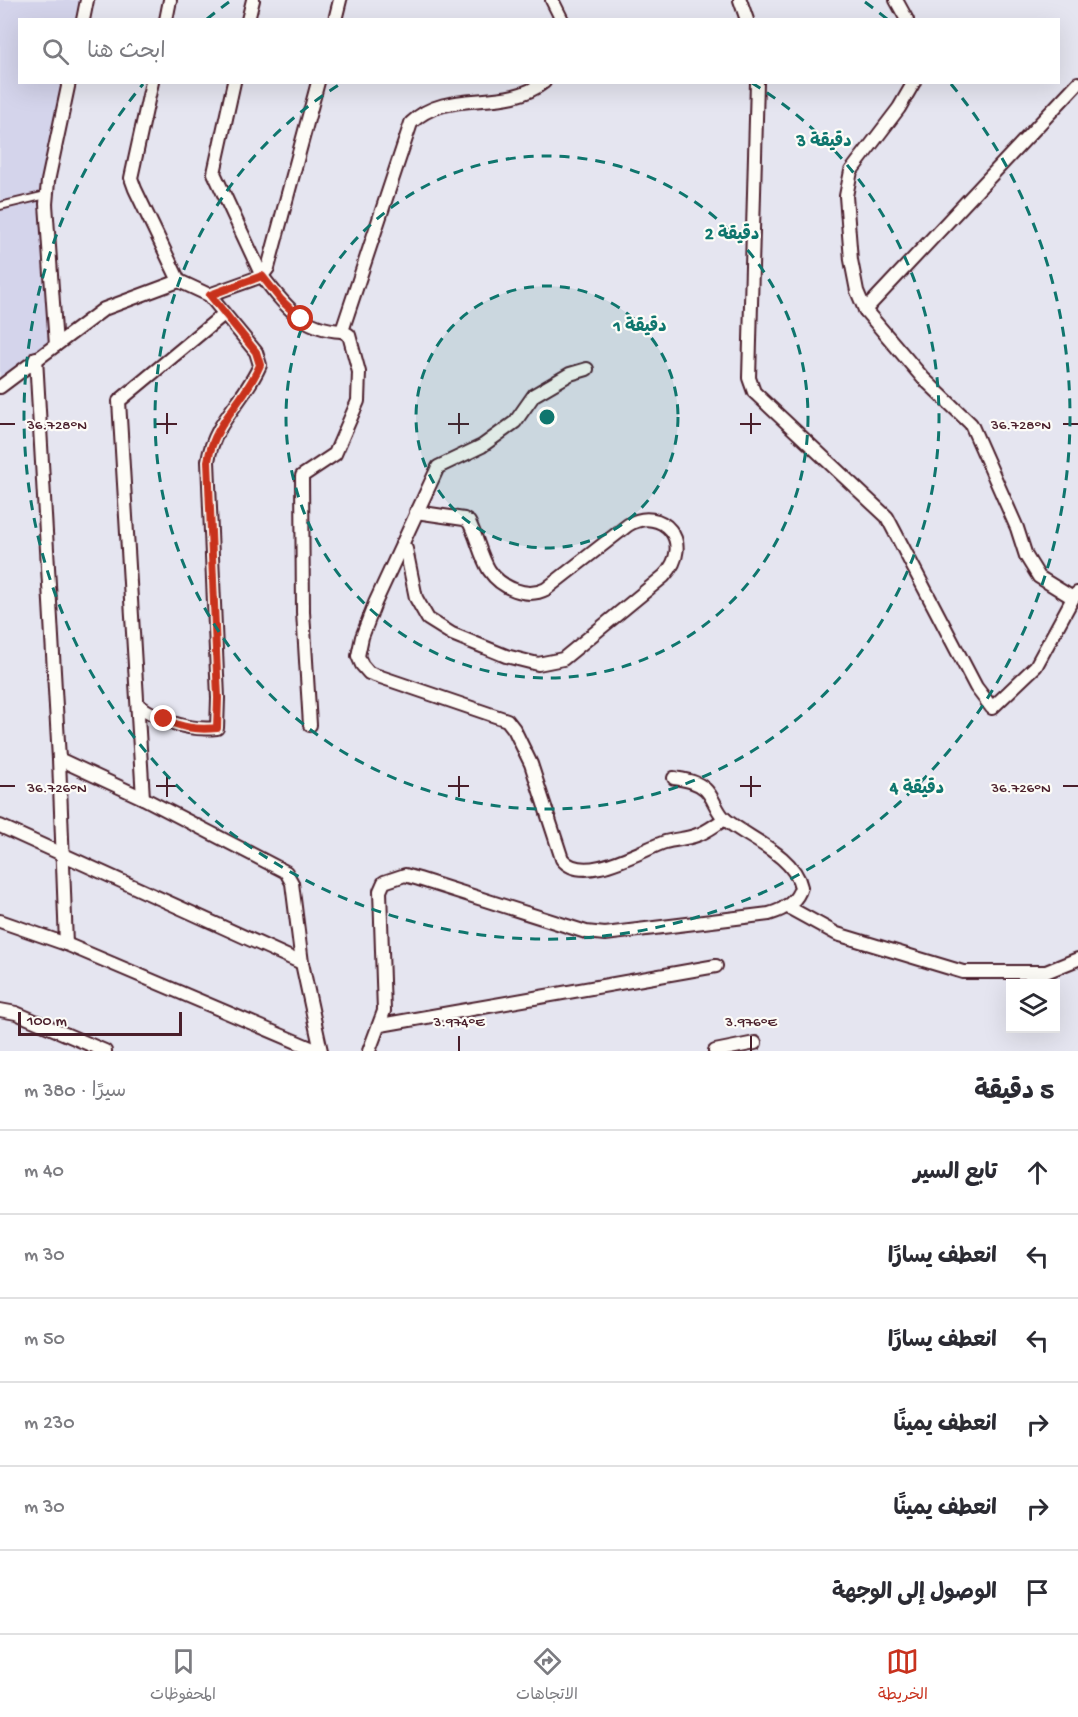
<!DOCTYPE html>
<html lang="ar">
<meta charset="utf-8">
<style>
body{margin:0;font-family:"Gochi Hand","Playpen Sans Arabic",sans-serif;background:#f2f2f3;color:#2b2b33;direction:rtl}
.controls{position:absolute;right:18px;bottom:18px;display:grid;overflow:hidden;border-radius:0px;box-shadow:0 6px 24px #0002}
.controls button{width:54px;height:54px;display:grid;place-items:center;padding:0;border:0;border-bottom:2px solid #e1e1e2;background:#fff;color:#2b2b33;font:30px sans-serif}
.scale{position:absolute;left:18px;bottom:15px;width:164px;box-sizing:border-box;padding-left:6px;border:3px solid #4a1f2b;border-top:0;font-size:16px;line-height:21px;white-space:nowrap;color:#4a1f2b;-webkit-text-stroke:4px #fdfcf7;paint-order:stroke}
.stop{position:absolute;width:18px;height:18px;margin:-14px;border:4px solid #c8321e;border-radius:50%;background:#fff}
.stop.end{background:#c8321e;border-color:#fff;box-shadow:0 2px 6px #0008}
.list{margin:0;padding:0;list-style:none}
h2{display:flex;justify-content:space-between;align-items:center;height:78px;margin:0;padding:0 24px;font-size:26px}
h2 small{font-size:20px;font-weight:400;color:#7c7c81}
.list li{display:grid;grid-template-columns:39px 1fr auto;gap:18px;align-items:center;box-sizing:border-box;height:84px;padding:0 24px;border-top:2px solid #e1e1e2}
.list b{display:block;font-size:22px;white-space:nowrap}
.list em{font-size:20px;font-style:normal;color:#7c7c81}
.icon{flex:none;width:33px;height:33px;fill:none;stroke:currentColor;stroke-width:2;stroke-linecap:round;stroke-linejoin:round}
.map{position:relative;flex:none;width:1078px;height:1051px;overflow:hidden;direction:ltr}
.search{position:absolute;background:#fff;box-shadow:0 6px 24px #0002;left:18px;right:18px;top:18px;height:66px;display:flex;align-items:center;gap:15px;box-sizing:border-box;padding:0 21px;border-radius:0px;color:#7c7c81;font-size:22px}
.sheet{height:582px;background:#fff}
nav{display:flex;justify-content:space-around;align-items:center;box-sizing:border-box;height:84px;border-top:2px solid #e1e1e2;background:#fff;font-size:16px;color:#7c7c81}
nav a{display:grid;justify-items:center;gap:3px}
nav .on{color:#c8321e}
.map>svg:first-child{display:block}
</style>
<div class="map">
<svg width="1078" height="1051" viewBox="0 0 1078 1051">
<rect width="100%" height="100%" fill="#e5e5f0"/>
<filter id="ink" filterUnits="userSpaceOnUse"><feTurbulence type="fractalNoise" baseFrequency=".0167" numOctaves="2"/><feDisplacementMap in="SourceGraphic" scale="12" xChannelSelector="R" yChannelSelector="G"/><feConvolveMatrix kernelMatrix="1 2 1 2 8 2 1 2 1" color-interpolation-filters="sRGB"/></filter>
<g filter="url(#ink)">
<path fill="#d4d4eb" d="M0 0H87L83 19 20 20V82L69 83 48 181 56 345 0 388Z"/>
<g fill="none" stroke-linecap="round" stroke-linejoin="round">
<g stroke="#4a1f2b" stroke-width="10">
<path id="lane" d="M0 206 46 195"/>
</g>
<g stroke="#4a1f2b" stroke-width="16">
<g id="street">
<path d="M552 0 562 20"/>
<path d="M740 0 747 20"/>
<path d="M896 0 907 20"/>
<path d="M83 20 87 0"/>
<path d="M166 20 170 0"/>
<path d="M248 20 253 0"/>
<path d="M335 20 340 0"/>
<path d="M318 82 268 268 262 276C285 306 302 329 342 331"/>
<path d="M757 82 749 378 754 392 887 517 976 687 992 708 1036 666 1073 598"/>
<path d="M914 82 899 108 851 171 846 196 851 260 857 291 865 310 923 378 971 424 1017 528 1026 556 1039 577 1073 598 1077 593"/>
<path d="M209 295 262 276 214 173 234 82"/>
<path d="M865 310 1078 83"/>
<path d="M56 345 46 204 48 181 69 82"/>
<path d="M36 358 59 759 66 944"/>
<path d="M587 369 570 374 534 395 515 422 482 446 438 467 375 603 362 637 358 656 362 665 369 673 507 720 514 729 531 764 562 859C583 886 641 850 665 842 676 839 687 839 697 835 707 832 716 824 725 819"/>
<path d="M0 387 104 309 179 281"/>
<path d="M402 544 406 549 416 598 428 619 452 634 506 656 538 664 563 659 664 576C696 542 661 505 628 525L546 589C527 599 501 588 489 570 480 555 477 537 469 522L464 519 416 512"/>
<path d="M138 705C162 722 187 731 217 728L218 698 208 461C214 422 245 400 260 365L256 352 209 295 179 281 135 189 131 178 152 82"/>
<path d="M310 725 303 612 302 476 335 454 358 401 359 372 349 335 342 331 411 123C447 87 505 113 544 82"/>
<path d="M59 759 143 798 286 872 292 883 302 963 321 1051"/>
<path d="M143 798 119 401 224 314"/>
<path d="M0 826 302 963"/>
<path d="M786 906 837 934 963 972H1046L1078 959"/>
<path d="M0 921 66 944 318 1051"/>
<path d="M0 1010 16 1013 105 1051"/>
<path d="M381 1025 716 966"/>
<path d="M369 1051 384 1011 380 891 384 882 405 875 419 879 586 932 605 934 769 914C783 910 797 902 801 887 794 855 749 839 726 820 716 812 714 797 705 789 696 781 685 780 674 778"/>
<path d="M715 1051 755 1043"/>
</g>
</g>
<use href="#lane" stroke="#fdfcf7" stroke-width="6"/>
<use href="#street" stroke="#fdfcf7" stroke-width="12"/>
</g>
</g>
<g fill="none" stroke-linecap="round" stroke-linejoin="round" filter="url(#ink)">
<path stroke="#c8321e" stroke-width="8" d="M164 719C182 728 197 730 217 728L218 698 208 461C214 422 245 401 260 365L256 352 210 295 262 276 281 300 301 319"/>
</g>
<path fill="none" stroke="#4a1f2b" stroke-width="2" d="M167 413V434M459 413V434M751 413V434M0 424H15M156 424H177M448 424H469M740 424H761M1063 424H1078M167 776V797M459 776V797M751 776V797M0 786H15M156 786H177M448 786H469M740 786H761M1063 786H1078M459 1036V1051M751 1036V1051"/>
<circle cx="547" cy="417" r="131" fill="#0f766e" fill-opacity=".12"/>
<g fill="none" stroke="#0f766e" stroke-width="3" stroke-dasharray="10 8">
<circle cx="547" cy="417" r="131"/>
<circle cx="547" cy="417" r="261"/>
<path d="M752 83A392 392 0 1 1 342 83"/>
<path d="M207 19A523 523 0 0 1 229 2M865 2A523 523 0 0 1 887 19M951 84A523 523 0 1 1 143 84"/>
</g>
<g font-size="15" text-anchor="middle" fill="#4a1f2b" stroke="#fdfcf7" stroke-width="4.5" stroke-linejoin="round" paint-order="stroke">
<text x="57" y="429">36.728°N</text>
<text x="1021" y="429">36.728°N</text>
<text x="57" y="792">36.726°N</text>
<text x="1021" y="792">36.726°N</text>
<text x="459" y="1026">3.974°E</text>
<text x="751" y="1026">3.976°E</text>
</g>
<circle cx="547" cy="417" r="9" fill="#0f766e" stroke="#fdfcf7" stroke-width="3"/>
<g font-size="18" text-anchor="middle" font-weight="bold" fill="#0f766e" stroke="#fdfcf7" stroke-width="4.5" stroke-linejoin="round" paint-order="stroke">
<text x="824" y="146">3 دقيقة</text>
<text x="732" y="239">2 دقيقة</text>
<text x="640" y="331">1 دقيقة</text>
<text x="917" y="793">4 دقيقة</text>
</g>
</svg>
<div class="controls">
<button><svg class="icon" aria-label="layers" viewBox="0 0 24 24"><path d="M12 4l9 5-9 5-9-5zM3 14l9 5 9-5"/></svg></button>
</div>
<div class="scale">100 m</div>
<div class="stop" style="left:301px;top:319px"></div>
<div class="stop end" style="left:164px;top:719px"></div>
<div class="search"><svg class="icon" aria-label="search" viewBox="0 0 24 24"><circle cx="10" cy="10" r="6"/><path d="M15 15l6 6"/></svg>ابحث هنا</div>
</div>
<section class="sheet">
<h2>5 دقيقة<small>سيرًا · 380 m</small></h2>
<ul class="list">
<li><svg class="icon" aria-label="ahead" viewBox="0 0 24 24"><path d="M12 20V5M6 11l6-6 6 6"/></svg><div><b>تابع السير</b></div><em>40 m</em></li>
<li><svg class="icon" aria-label="left" viewBox="0 0 24 24"><path d="M17 20v-9H6M10 6l-5 5 5 5"/></svg><div><b>انعطف يسارًا</b></div><em>30 m</em></li>
<li><svg class="icon" aria-label="left" viewBox="0 0 24 24"><path d="M17 20v-9H6M10 6l-5 5 5 5"/></svg><div><b>انعطف يسارًا</b></div><em>50 m</em></li>
<li><svg class="icon" aria-label="right" viewBox="0 0 24 24"><path d="M7 20v-9h11M14 6l5 5-5 5"/></svg><div><b>انعطف يمينًا</b></div><em>230 m</em></li>
<li><svg class="icon" aria-label="right" viewBox="0 0 24 24"><path d="M7 20v-9h11M14 6l5 5-5 5"/></svg><div><b>انعطف يمينًا</b></div><em>30 m</em></li>
<li><svg class="icon" aria-label="arrive" viewBox="0 0 24 24"><path d="M6 21V4h12l-3 4 3 4H6"/></svg><div><b>الوصول إلى الوجهة</b></div></li>
</ul>
</section>
<nav>
<a class="on"><svg class="icon" aria-label="map" viewBox="0 0 24 24"><path d="M3 6l6-2 6 2 6-2v14l-6 2-6-2-6 2zM9 4v14M15 6v14"/></svg>الخريطة</a>
<a><svg class="icon" aria-label="directions" viewBox="0 0 24 24"><path d="M12 3l9 9-9 9-9-9zM9 14v-3h6M13 9l2 2-2 2"/></svg>الاتجاهات</a>
<a><svg class="icon" aria-label="saved" viewBox="0 0 24 24"><path d="M7 4h10v16l-5-4-5 4z"/></svg>المحفوظات</a>
</nav>
